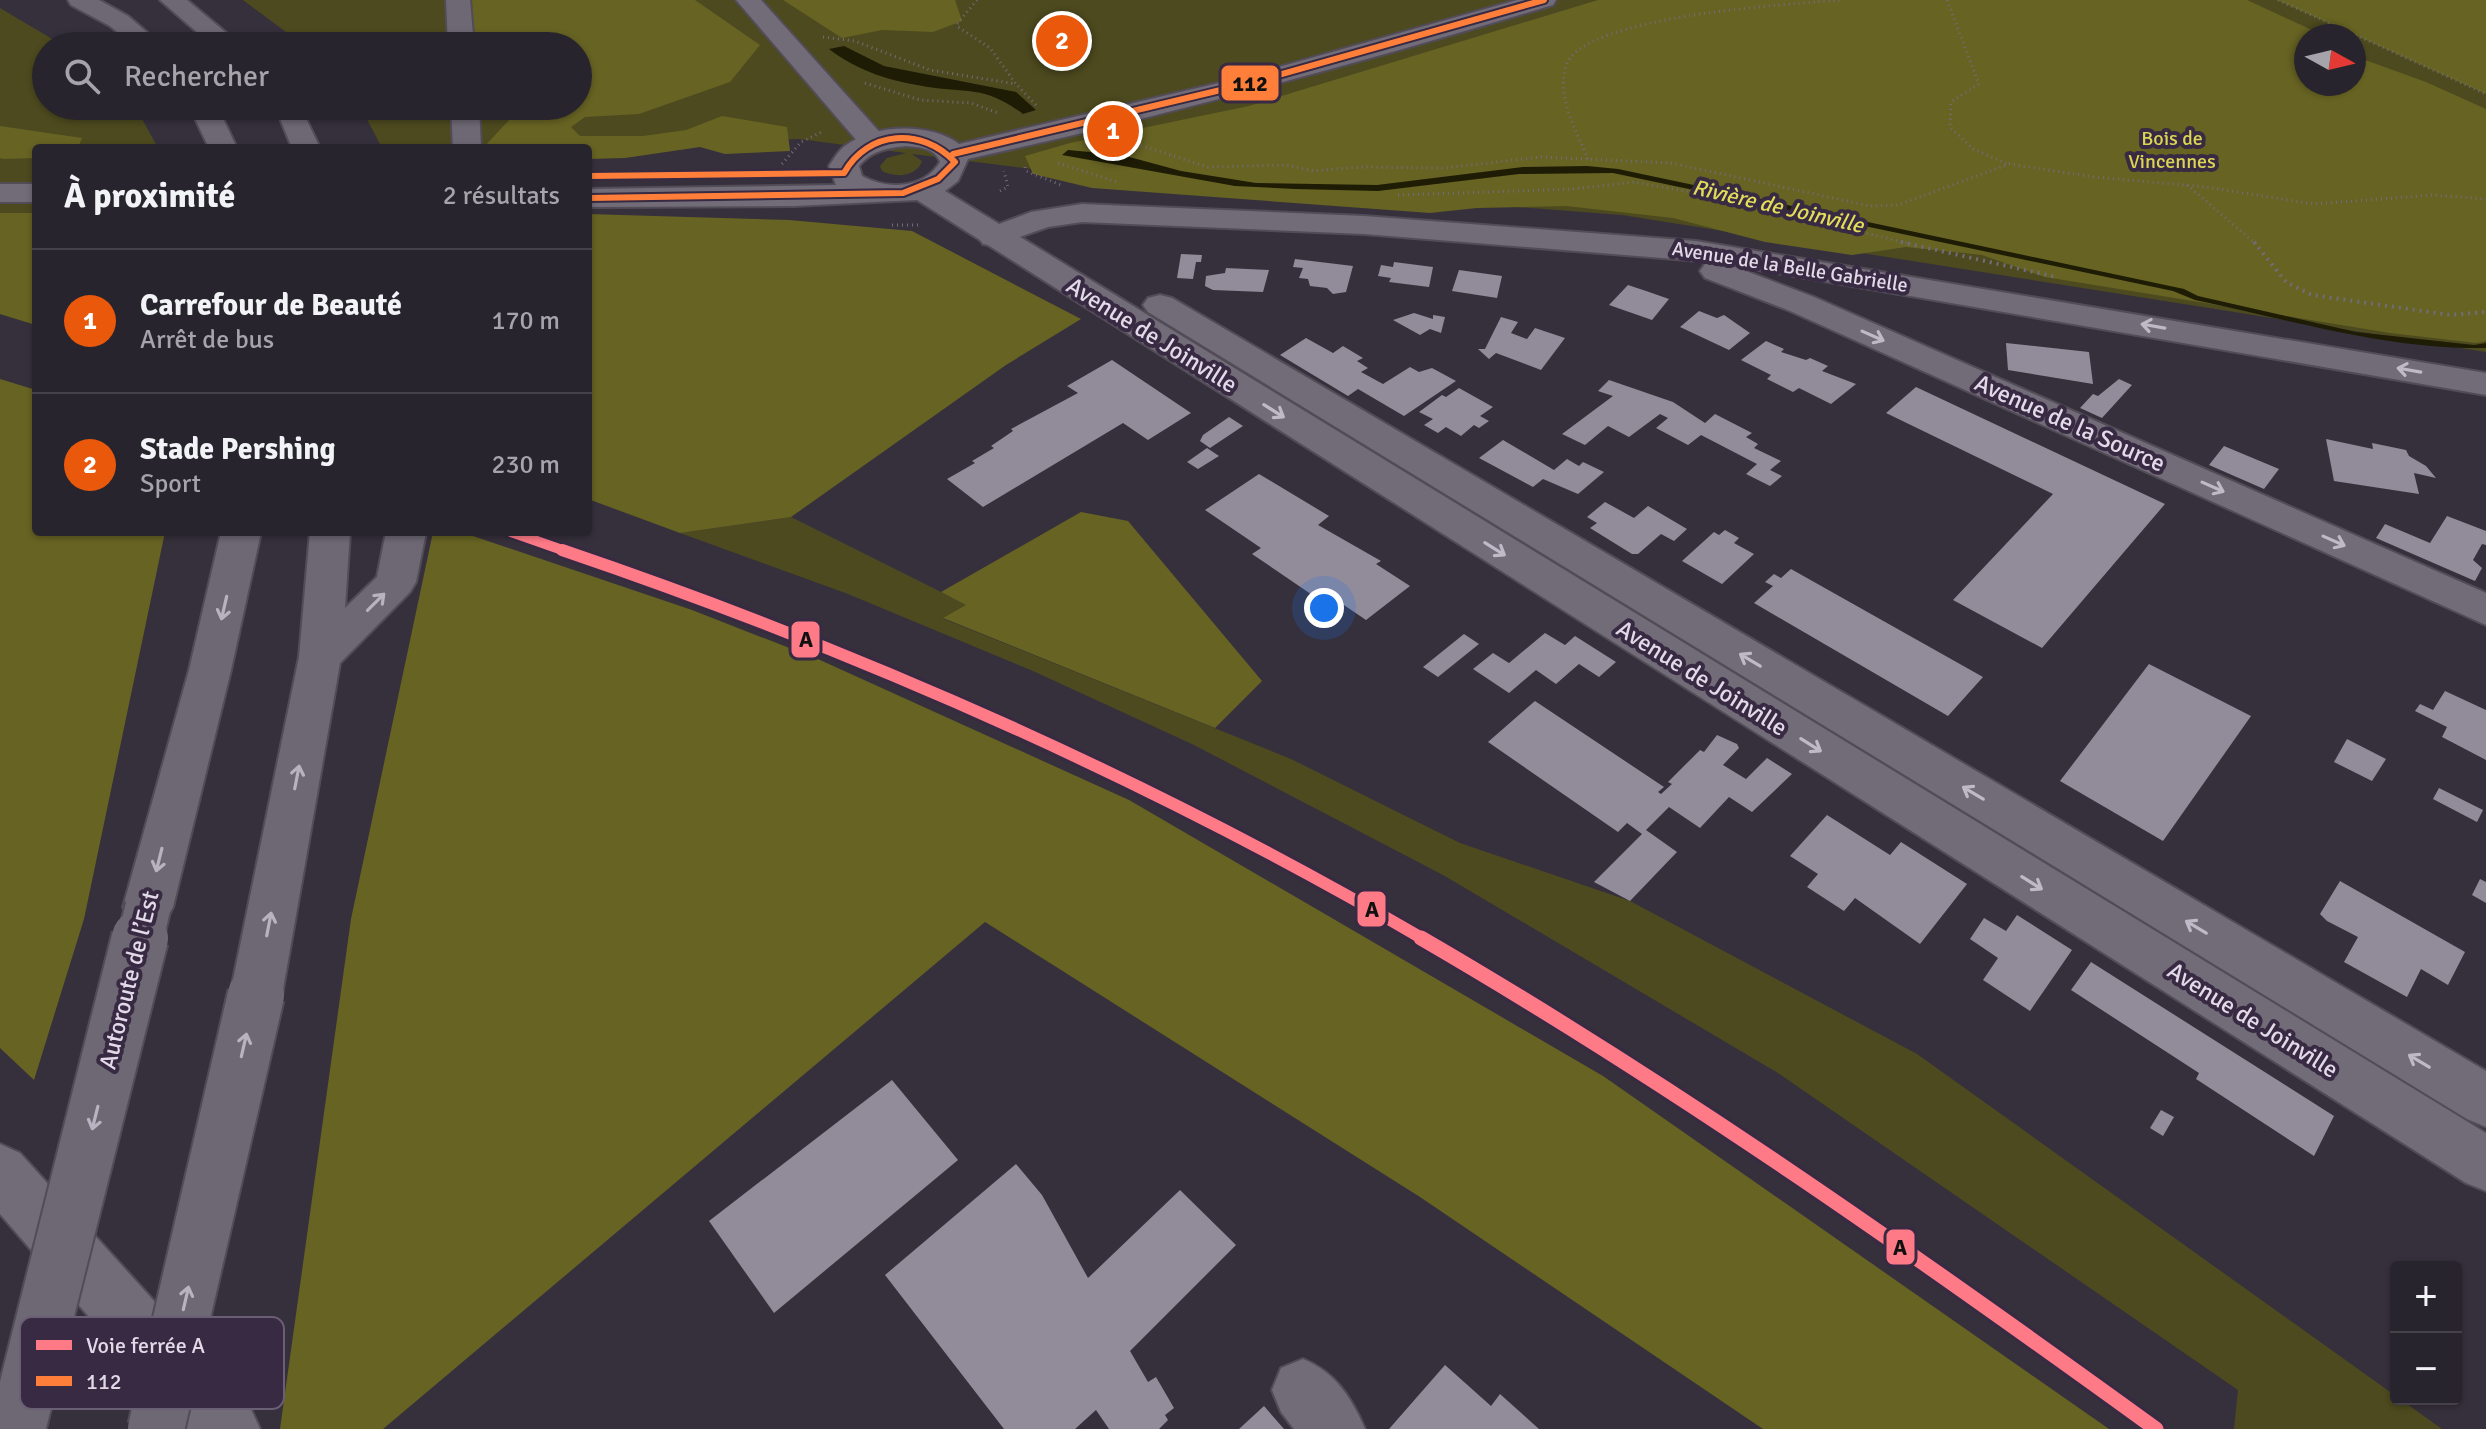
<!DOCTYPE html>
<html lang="fr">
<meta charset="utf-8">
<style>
body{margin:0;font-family:Signika,sans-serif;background:#302c35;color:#f1f3f6}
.controls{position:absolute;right:24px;bottom:24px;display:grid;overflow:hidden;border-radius:8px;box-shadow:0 2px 6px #0004}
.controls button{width:72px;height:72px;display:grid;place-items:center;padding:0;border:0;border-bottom:2px solid #444149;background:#28242d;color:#f1f3f6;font:40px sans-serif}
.compass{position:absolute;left:2294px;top:24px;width:72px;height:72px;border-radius:50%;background:#28242d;box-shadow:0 2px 6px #0004;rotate:98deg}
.you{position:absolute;left:1324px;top:608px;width:28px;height:28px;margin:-20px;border:6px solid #fff;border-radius:50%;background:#1a73e8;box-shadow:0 0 0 12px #1a73e833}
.badge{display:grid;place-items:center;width:52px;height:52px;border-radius:50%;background:#ea580c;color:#fff;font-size:26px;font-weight:700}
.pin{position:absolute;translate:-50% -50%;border:4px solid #fff;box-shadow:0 2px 8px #0006}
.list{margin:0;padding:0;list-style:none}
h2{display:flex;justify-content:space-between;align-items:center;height:104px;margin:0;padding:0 32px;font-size:34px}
h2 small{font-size:26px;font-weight:400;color:#a5a4aa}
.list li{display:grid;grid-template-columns:52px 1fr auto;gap:24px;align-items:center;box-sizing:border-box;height:144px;padding:0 32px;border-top:2px solid #444149}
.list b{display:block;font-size:30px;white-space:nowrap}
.list p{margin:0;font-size:26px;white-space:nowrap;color:#a5a4aa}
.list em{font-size:26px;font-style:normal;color:#a5a4aa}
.icon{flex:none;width:44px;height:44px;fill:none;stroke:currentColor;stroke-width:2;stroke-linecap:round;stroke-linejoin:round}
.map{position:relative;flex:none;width:2486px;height:1429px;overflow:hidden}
.search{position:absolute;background:#28242d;box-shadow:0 2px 6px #0004;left:32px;top:32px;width:560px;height:88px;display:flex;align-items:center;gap:20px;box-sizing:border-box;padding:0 28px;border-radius:44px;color:#a5a4aa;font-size:30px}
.panel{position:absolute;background:#28242d;box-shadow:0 2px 6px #0004;left:32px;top:144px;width:560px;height:392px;border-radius:8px}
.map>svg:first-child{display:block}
</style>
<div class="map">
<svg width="2486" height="1429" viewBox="0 0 2486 1429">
<rect width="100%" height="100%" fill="#36303c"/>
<g fill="#4d4a1f" fill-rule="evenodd">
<path d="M243 0H2486V352L1622 215 1057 172 912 154 922 161C917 177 895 178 882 171L880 166 887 158 906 153 799 139 545 148H382L360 106H578V46H305ZM2306 36H2354V84H2306Z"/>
<path d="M0 8 64 46H46V106H135L158 148H36V325L0 314Z"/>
<path d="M791 517 967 605 944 619 1291 759 1460 843 1630 901 1917 1054 2442 1429H2234L2238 1390 1778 1073 1443 875 1194 745 1033 671 848 594 680 533Z"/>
</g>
<g fill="#676323">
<path d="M472 0H695L760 45 730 82 639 114 585 117 571 127 580 136H643L686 130 722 116 787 127 790 151 725 154 700 147 625 158 588 159V148H483L511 118 505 106H578V46H497L495 39 473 34Z"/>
<path d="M783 0H955L962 21 933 32 882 30 842 38Z"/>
<path d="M1598 0H2247L2325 36H2306V84H2354V56L2426 82 2486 109V341L2476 343 2390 333 2045 277 1982 255 1906 247 1852 255 1765 242 1673 218 1566 206 1477 208 1430 213 1092 188 1033 174 1025 156 1070 143 1249 106Z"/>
<path d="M2277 0H2486V94Z"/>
<path d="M0 126 82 138 78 148H36V158L3 159 0 158Z"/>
<path d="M0 213H36V325L0 314Z"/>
<path d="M588 214 789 220 912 231 1081 319 1006 365 791 517 680 533 588 499Z"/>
<path d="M0 379 36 390V532H165L84 919 34 1080 0 1048Z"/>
<path d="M1081 512 1128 521 1262 681 1215 728 943 618 966 605 941 592Z"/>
<path d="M433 532H461L692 610 820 660 1129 800 1603 1076 2109 1429H1763L1420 1197 985 922 383 1429H280L351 919Z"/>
</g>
<g fill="#1e1c05">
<path d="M844 46 884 66 1016 92 1036 110 1023 114C985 86 970 93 928 87 891 81 859 72 829 49Z"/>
<path d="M1068 150 1122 155 1181 171 1256 183 1377 185 1523 167 1587 166 1618 169 2184 289 2198 296 2356 332 2474 345 2486 343V348C2388 350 2291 320 2195 300L2173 291 1613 173 1519 174 1378 191 1295 189 1235 186 1062 155Z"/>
</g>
<g fill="#928b9a">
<path d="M1181 254 1202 255 1201 262H1196L1193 279 1177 278Z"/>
<path d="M1295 259 1353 266 1346 292 1333 294 1327 288 1310 286 1308 279 1299 278 1303 268 1293 267Z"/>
<path d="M1394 262 1433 267 1429 287 1389 282 1391 278 1378 276 1381 265 1393 267Z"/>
<path d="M1226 268 1269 270 1263 292 1213 290 1205 286 1206 276 1225 273Z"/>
<path d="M1459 270 1502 276 1497 298 1452 291Z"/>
<path d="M1628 285 1649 292 1669 299 1652 320 1609 305Z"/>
<path d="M1699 311 1717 318 1724 315 1750 333 1729 350 1680 327Z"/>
<path d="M1414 313 1433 319V315L1445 317 1441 333 1430 329 1420 335 1393 320Z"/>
<path d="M1501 317 1518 322 1511 333 1527 339 1535 328 1565 338 1541 370 1496 353 1489 359 1478 349H1485Z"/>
<path d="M1306 338 1333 353 1343 346 1363 358 1357 361 1368 368 1361 372 1383 384 1410 367 1419 372 1432 368 1456 381 1404 416 1358 389 1348 396 1280 355Z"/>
<path d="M1766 341 1784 349 1781 352 1806 360 1810 358 1828 366 1822 371 1856 384 1831 404 1799 388 1793 392 1767 379 1771 375 1741 360Z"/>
<path d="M2006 343 2089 352 2093 384 2008 370Z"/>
<path d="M1112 360 1191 413 1148 440 1123 423 983 507 947 479 975 463 972 461 994 448 991 446 1013 431 1011 429 1078 393 1067 386Z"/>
<path d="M2119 379 2132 385 2102 418 2080 408 2093 394 2098 396Z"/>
<path d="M1609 380 1673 402 1705 423 1715 414 1752 433 1746 437 1758 444 1754 448 1781 461 1770 470 1782 476 1770 486 1746 474 1757 464 1701 435 1688 445 1656 428 1668 418 1660 414 1629 437 1608 426 1585 445 1562 434 1613 396 1598 391Z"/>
<path d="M1916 387 2165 504 2042 648 1953 600 2053 494 1886 413Z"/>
<path d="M1459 388 1493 407 1480 416 1489 421 1479 428 1474 425 1461 436 1446 427 1438 433 1424 425 1433 419 1419 412 1442 395 1446 397Z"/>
<path d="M1229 417 1243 426 1210 448 1200 441 1203 435Z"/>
<path d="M2326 439 2373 449 2372 443 2406 450 2409 456 2426 466 2436 478 2414 473 2419 494 2334 481Z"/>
<path d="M1503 440 1554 470 1567 459 1579 466 1583 462 1604 472 1578 494 1543 479 1533 487 1479 458Z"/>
<path d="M2224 446 2279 469 2264 489 2209 465Z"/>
<path d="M1207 448 1219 456 1198 469 1187 462Z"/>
<path d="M1259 474 1329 516 1318 525 1381 561 1376 564 1410 586 1366 620 1332 597 1324 603 1252 554 1261 548 1205 510Z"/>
<path d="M1605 502 1634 518 1648 506 1687 529 1674 541 1661 534 1638 554H1632L1590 528 1597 523 1587 517Z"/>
<path d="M2447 516 2486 531V545L2482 544 2473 560 2482 568 2475 581 2376 538 2385 524 2430 543Z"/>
<path d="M1725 530 1739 538 1734 543 1754 554 1722 584 1682 561 1714 532 1719 535Z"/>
<path d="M1791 569 1983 677 1948 716 1754 603 1773 586 1765 582 1774 574 1781 578Z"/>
<path d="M1545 633 1565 645 1575 636 1616 662 1599 677 1579 664 1556 684 1536 670 1509 693 1473 669 1493 653 1509 663Z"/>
<path d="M1464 634 1479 644 1438 677 1423 667Z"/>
<path d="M2149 664 2251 716 2163 841 2060 781Z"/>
<path d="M2445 691 2486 710V760L2442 737 2447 727 2415 711 2420 704 2433 710Z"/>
<path d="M1535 701 1664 787 1658 792 1661 794 1672 784 1668 782 1700 750 1704 752 1717 735 1737 744 1739 748 1723 765 1746 779 1767 758 1792 774 1752 812 1729 797 1700 828 1669 807 1646 830 1677 852 1630 901 1594 882 1642 834 1627 823 1618 832 1488 742Z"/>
<path d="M2347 739 2386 759 2372 781 2334 762Z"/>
<path d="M2439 788 2483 810 2477 822 2433 799Z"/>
<path d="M1827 815 1890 855 1901 842 1967 884 1920 944 1855 898 1844 911 1807 887 1818 874 1790 856Z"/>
<path d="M2480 879 2486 882V903L2472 895Z"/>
<path d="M2340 881 2465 952 2448 985 2421 969 2407 997 2344 962 2358 937 2327 921 2320 914Z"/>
<path d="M2017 915 2072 950 2030 1011 1983 980 1998 958 1970 939 1984 918 2006 931Z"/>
<path d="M2091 962 2334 1116 2314 1156 2196 1079 2199 1073 2071 990Z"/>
<path d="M892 1080 958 1160 774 1313 709 1221Z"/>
<path d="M2161 1110 2174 1117 2163 1136 2150 1128Z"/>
<path d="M1016 1164 1042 1195 1088 1278 1180 1190 1236 1245 1130 1351 1148 1382 1156 1377 1174 1408 1165 1415 1168 1420 1159 1429H1109L1096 1410 1075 1429H1004L885 1275Z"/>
<path d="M1445 1365 1491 1406 1500 1394 1539 1429H1389Z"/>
<path d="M1264 1406 1284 1429H1239Z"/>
</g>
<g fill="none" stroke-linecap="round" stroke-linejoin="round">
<g stroke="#524c57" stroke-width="4">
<g id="minor">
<path d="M736 0H761L884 137 888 143 884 149 874 152 864 149Z"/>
<path d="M1082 204 1364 216 1696 241 2486 373V395L1730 265 1814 297 2486 593V625L1790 311 1705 278 1700 271 1705 264 1712 262 1364 234 1082 222 1048 227 994 246 983 244 978 237 983 230 1031 212Z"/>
<path d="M0 1144 20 1153 250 1407 260 1429H186L0 1214Z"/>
<path d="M1303 1359C1335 1372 1351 1397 1365 1429H1294L1281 1412 1272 1390 1281 1368Z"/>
</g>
</g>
<g stroke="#524c57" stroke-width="4">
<g id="major">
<path d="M1517 0H1556L1553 5C1360 63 1165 116 968 159L958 181 945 191 2486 1133V1191L2466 1183 917 200 794 206 588 207V189L836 185 829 166C834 159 838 151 845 146 872 124 931 122 959 144L1240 78ZM906 146C920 147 935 148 940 162 924 189 887 190 862 176L859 166C871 151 887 148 906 146Z"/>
<rect x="0" y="184" width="36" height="18"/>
<path d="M1160 295 1172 298 2486 1071V1127L2467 1119 1148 312 1143 305 1148 298Z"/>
</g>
</g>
<g stroke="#524c57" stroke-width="4">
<g id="highway">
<path d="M68 0H99L128 16 163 46H134L110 26 71 5Z"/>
<path d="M160 0H187L242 46H213Z"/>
<path d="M446 0H470L474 46H448Z"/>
<path d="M189 106H217L237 148H209Z"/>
<path d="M271 106H300L320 148H292L279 116Z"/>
<path d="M451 106H479L481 148H453Z"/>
<path d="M221 532H261L231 670 173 907 165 922 148 928 131 922 123 907 189 670Z"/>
<path d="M310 532H350L345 608 377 577 386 532H426L416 582 410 592 340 663 282 995 274 1011 256 1018 238 1011 230 995 299 657Z"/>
</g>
</g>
<g stroke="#726c78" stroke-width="3" stroke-dasharray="1 4" stroke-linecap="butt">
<path d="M977 0 957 24 958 27 990 48 1016 84 1037 106"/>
<path d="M1947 0 1979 84 1951 102 1950 127 1973 149 2008 164"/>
<path d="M2278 0 2486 94"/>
<path d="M823 37 855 41 930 70 1016 84"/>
<path d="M865 83 920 100 971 103 998 113"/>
<path d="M1136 144 1208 167 1286 165 1314 171 1362 167 1443 168 1541 157 1671 163 1870 206 1898 205 2009 164 2094 177 2206 187 2314 204 2432 195 2486 199"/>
<path d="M1588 159C1577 133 1556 95 1566 66 1582 15 1793 4 1843 0"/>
<path d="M1058 163 1117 182"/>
<path d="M782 164 801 142 824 131"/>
<path d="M1025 167 1026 171 1061 185"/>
<path d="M2187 185 2256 244"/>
<path d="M1000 191 1008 187 1004 171"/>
<path d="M1398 195 1574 189 1634 182 1703 194 1911 244"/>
<path d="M892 225H918"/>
</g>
<g stroke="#726c78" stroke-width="4" stroke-dasharray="2 5" stroke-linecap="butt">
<path d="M1901 242 2056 277"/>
<path d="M2254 242 2286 282 2312 295 2450 315 2486 312"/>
</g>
<use href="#minor" fill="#726c78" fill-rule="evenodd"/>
<use href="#major" fill="#726c79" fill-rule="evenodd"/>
<use href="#highway" fill="#6d6873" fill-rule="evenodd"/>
<g stroke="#524c57" stroke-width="49" stroke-linecap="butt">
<path id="highway-bridge-far1" d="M140 940 148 907"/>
</g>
<g stroke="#524c57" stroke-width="60" stroke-linecap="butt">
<g id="highway-bridge">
<path d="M17 1429 140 938"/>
<path d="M156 1429 256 995"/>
</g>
</g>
<use href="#highway-bridge-far1" stroke="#6d6873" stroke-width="45"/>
<use href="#highway-bridge" stroke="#6d6873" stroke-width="56"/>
<g stroke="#372a42" stroke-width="10">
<g id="bus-1">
<path d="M953 154 1250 83 1544 0"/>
<path d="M588 176 844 173C868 130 922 127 955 162L938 179 903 193 588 198"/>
</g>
</g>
<use href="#bus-1" stroke="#ff7f3a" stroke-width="6"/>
<g stroke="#372a42" stroke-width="15">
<path id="rail-1-far2" d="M511 532 568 552"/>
</g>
<g stroke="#372a42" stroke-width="18">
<path id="rail-1-far1" d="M562 550C862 652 1151 780 1425 940"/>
</g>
<g stroke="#372a42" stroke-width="21">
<path id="rail-1" d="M1421 938C1676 1086 1917 1256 2156 1429"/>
</g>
<use href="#rail-1-far2" stroke="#fe7a87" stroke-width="10"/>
<use href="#rail-1-far1" stroke="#fe7a87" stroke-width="12"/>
<use href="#rail-1" stroke="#fe7a87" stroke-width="15"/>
</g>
<defs><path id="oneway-shaft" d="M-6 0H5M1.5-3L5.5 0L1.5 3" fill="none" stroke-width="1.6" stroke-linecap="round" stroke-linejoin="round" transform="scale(2)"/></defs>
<g stroke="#c0b9c7">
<use href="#oneway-shaft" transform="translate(2153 326) rotate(-170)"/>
<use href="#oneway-shaft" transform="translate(1873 336) rotate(24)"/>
<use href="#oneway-shaft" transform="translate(2409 370) rotate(-170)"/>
<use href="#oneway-shaft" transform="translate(1274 411) rotate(32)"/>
<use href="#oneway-shaft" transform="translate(2213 487) rotate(24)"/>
<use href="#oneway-shaft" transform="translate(2334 541) rotate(24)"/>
<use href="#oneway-shaft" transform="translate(1495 549) rotate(32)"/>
<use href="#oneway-shaft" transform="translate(1750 660) rotate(-149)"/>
<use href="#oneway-shaft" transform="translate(1811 745) rotate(32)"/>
<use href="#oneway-shaft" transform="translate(1973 793) rotate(-149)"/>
<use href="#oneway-shaft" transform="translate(2032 883) rotate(32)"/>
<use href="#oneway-shaft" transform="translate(2196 927) rotate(-149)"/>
<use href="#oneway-shaft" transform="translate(2419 1061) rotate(-149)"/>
</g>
<g stroke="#b9b2c0">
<use href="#oneway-shaft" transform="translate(376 602) rotate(-45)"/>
<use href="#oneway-shaft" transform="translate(224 608) rotate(103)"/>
<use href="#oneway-shaft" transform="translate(297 777) rotate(-79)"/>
<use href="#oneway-shaft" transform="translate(159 860) rotate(104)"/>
<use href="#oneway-shaft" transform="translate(269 924) rotate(-79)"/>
<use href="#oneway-shaft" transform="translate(244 1045) rotate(-77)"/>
<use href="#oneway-shaft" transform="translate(95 1118) rotate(104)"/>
<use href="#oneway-shaft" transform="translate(186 1298) rotate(-77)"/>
</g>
<g text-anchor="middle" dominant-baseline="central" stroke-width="8" stroke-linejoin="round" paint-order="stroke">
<g font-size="20" fill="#dcd553" stroke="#372a42">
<text x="2172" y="138">Bois de<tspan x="2172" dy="23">Vincennes</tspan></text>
</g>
<g font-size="20" fill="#e2dae9" stroke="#372a42">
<text transform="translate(1790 267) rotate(9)">Avenue de la Belle Gabrielle</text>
</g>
<g font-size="22" font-style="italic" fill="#e3dc5a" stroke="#372a42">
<text transform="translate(1778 206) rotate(13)">Rivière de Joinville</text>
</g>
<g font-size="24" fill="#e2dae9" stroke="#372a42">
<text transform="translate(1152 335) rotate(32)">Avenue de Joinville</text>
<text transform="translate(2070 423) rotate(24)">Avenue de la Source</text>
<text transform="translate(1702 678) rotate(32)">Avenue de Joinville</text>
<text transform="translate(129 980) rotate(-76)">Autoroute de l’Est</text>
<text transform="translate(2253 1020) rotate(32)">Avenue de Joinville</text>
</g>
</g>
<rect x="20" y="1317" width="264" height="92" rx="12" fill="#372a42" stroke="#6a5f74" stroke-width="2"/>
<rect x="36" y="1340" width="36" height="10" fill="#fe7a87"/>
<rect x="36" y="1376" width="36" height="10" fill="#ff7f3a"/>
<g font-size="22" fill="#e2dae9">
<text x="86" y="1353">Voie ferrée A</text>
<text x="86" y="1389">112</text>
</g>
<g stroke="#372a42" stroke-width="3">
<rect x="1220" y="64" width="60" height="38" rx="8" fill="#ff7f3a"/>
<rect x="790" y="620" width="31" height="39" rx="8" fill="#fe7a87"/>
<rect x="1356" y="890" width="31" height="38" rx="8" fill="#fe7a87"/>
<rect x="1885" y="1228" width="31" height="38" rx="8" fill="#fe7a87"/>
</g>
<g font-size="22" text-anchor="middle" font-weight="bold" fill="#111">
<text x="1250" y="91">112</text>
<text x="806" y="647">A</text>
<text x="1372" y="917">A</text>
<text x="1900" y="1255">A</text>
</g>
</svg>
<div class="controls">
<button>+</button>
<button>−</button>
</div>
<svg class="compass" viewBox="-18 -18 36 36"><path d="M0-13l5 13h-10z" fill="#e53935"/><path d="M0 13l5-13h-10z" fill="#a5a4aa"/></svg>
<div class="you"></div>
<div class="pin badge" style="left:1113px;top:131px">1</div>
<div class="pin badge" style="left:1062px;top:41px">2</div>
<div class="search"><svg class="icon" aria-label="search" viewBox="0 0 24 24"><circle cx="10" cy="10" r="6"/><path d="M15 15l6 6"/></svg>Rechercher</div>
<section class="panel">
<h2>À proximité<small>2 résultats</small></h2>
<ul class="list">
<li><span class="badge">1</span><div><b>Carrefour de Beauté</b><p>Arrêt de bus</p></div><em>170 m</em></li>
<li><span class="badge">2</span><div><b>Stade Pershing</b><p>Sport</p></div><em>230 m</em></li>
</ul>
</section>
</div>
